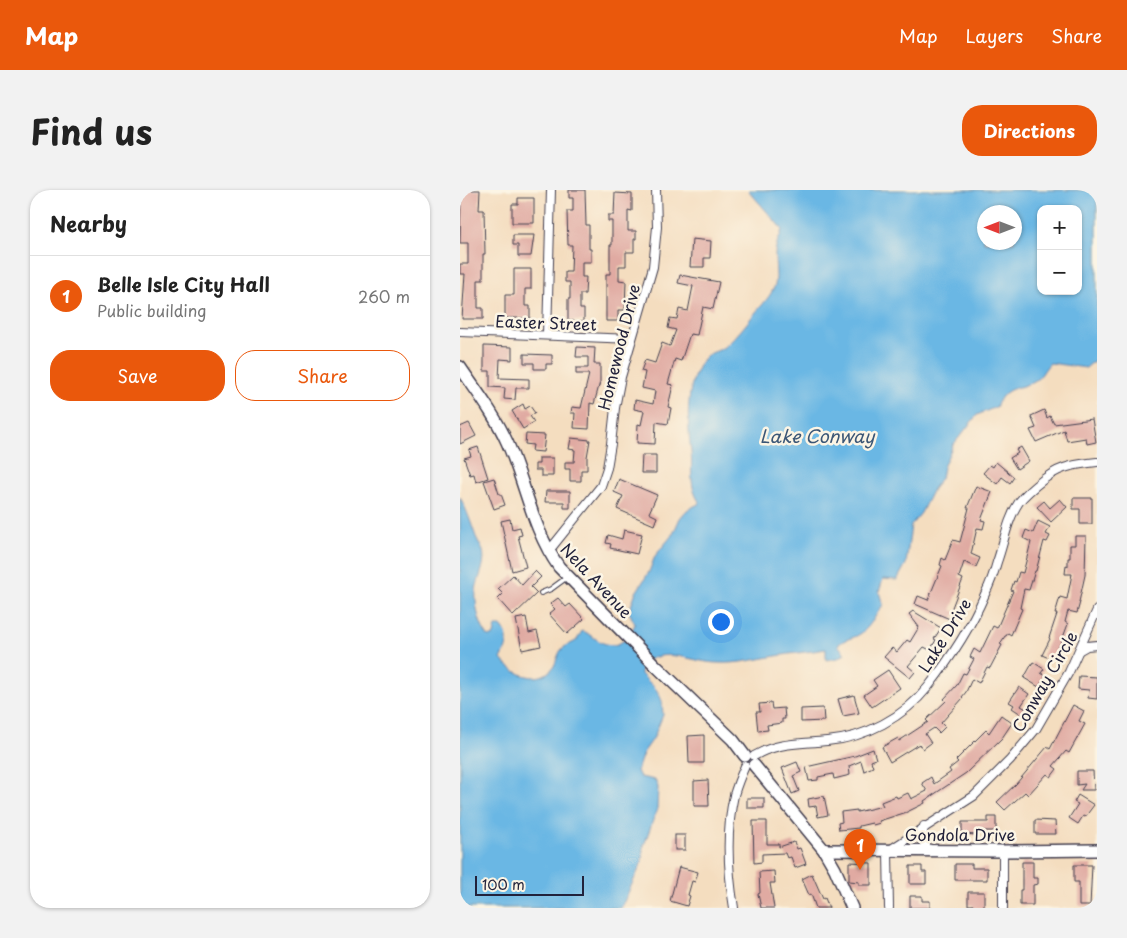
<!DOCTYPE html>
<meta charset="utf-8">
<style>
body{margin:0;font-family:"Playpen Sans",sans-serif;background:#f2f2f2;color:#222}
.controls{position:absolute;right:15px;top:15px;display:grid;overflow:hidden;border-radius:10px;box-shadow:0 1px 4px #0004}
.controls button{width:45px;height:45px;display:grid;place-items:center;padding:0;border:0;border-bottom:1px solid #e0e0e0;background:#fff;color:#222;font:25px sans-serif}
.compass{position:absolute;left:517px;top:15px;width:45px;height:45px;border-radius:50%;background:#fff;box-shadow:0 1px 4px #0004;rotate:270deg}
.scale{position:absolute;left:15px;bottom:12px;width:109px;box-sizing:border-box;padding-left:5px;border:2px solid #22223b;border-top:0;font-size:14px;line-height:18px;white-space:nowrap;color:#22223b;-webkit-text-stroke:4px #fcf5e5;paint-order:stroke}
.you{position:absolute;left:260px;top:431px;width:18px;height:18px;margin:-12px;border:4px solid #fff;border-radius:50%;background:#1a73e8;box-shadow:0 0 0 8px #1a73e833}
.badge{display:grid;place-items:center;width:32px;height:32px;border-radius:50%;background:#ea580c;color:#fff;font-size:16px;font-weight:700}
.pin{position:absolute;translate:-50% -41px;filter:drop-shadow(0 1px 2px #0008)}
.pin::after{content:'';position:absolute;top:26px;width:18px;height:15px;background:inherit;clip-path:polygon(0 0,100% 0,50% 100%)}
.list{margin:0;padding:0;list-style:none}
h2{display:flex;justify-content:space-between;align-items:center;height:65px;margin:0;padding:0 20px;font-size:21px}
h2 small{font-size:16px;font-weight:400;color:#767676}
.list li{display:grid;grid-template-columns:32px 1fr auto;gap:15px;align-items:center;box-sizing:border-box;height:80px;padding:0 20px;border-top:1px solid #e0e0e0}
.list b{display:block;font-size:19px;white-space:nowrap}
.list p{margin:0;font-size:16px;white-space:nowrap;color:#767676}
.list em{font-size:16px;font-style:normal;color:#767676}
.actions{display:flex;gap:10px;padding:15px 20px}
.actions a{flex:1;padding:11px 0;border:1px solid #ea580c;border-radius:20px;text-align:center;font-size:18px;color:#ea580c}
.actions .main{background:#ea580c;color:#fff}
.map{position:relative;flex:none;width:637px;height:718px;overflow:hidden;border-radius:20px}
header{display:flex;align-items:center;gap:30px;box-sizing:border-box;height:70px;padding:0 25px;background:#ea580c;color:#fff}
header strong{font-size:24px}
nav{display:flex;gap:28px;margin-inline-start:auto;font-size:18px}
.intro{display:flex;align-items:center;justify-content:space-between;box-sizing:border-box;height:120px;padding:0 30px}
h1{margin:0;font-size:35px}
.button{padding:12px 22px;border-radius:20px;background:#ea580c;color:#fff;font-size:18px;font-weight:700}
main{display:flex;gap:30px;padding:0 30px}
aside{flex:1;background:#fff;border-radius:20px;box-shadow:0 1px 4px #0004}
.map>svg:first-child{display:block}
</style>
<header>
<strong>Map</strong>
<nav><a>Map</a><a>Layers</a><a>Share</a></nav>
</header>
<div class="intro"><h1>Find us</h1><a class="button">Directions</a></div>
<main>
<aside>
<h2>Nearby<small></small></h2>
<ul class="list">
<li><span class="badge">1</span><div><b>Belle Isle City Hall</b><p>Public building</p></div><em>260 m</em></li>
</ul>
<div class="actions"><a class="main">Save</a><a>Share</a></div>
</aside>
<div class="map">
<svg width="637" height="718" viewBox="0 0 637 718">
<rect width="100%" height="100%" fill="#fcf5e5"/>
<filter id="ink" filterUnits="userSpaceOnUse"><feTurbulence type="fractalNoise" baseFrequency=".02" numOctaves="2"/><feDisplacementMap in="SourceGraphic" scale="10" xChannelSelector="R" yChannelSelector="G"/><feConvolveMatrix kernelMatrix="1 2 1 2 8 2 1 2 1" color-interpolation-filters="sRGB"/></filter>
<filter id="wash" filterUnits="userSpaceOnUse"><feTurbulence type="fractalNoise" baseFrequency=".0096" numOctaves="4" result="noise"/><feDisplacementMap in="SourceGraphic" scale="20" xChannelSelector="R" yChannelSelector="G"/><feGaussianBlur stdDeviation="1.12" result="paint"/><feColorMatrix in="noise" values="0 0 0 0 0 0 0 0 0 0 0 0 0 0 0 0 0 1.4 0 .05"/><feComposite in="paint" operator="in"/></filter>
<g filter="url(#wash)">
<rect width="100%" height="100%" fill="#f4ddbf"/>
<path fill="#6ab7e4" stroke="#466c90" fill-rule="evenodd" d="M288 0H637V168L626 178 590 173C584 179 581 188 574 191 557 201 546 194 536 217L517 225 493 255 483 277 481 288 473 299 461 323 451 335 446 374 437 390 423 389 419 402 423 415C416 424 410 438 400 444 393 449 385 448 378 455L385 464 378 468 366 470V459C349 462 333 463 316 466 297 469 278 474 258 473 233 473 202 454 181 476V484L196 499 202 511 203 525 193 549 183 563 177 581 180 587 195 590 198 597 197 619 183 658 182 672 161 718H0V307C7 320 11 333 16 347 18 352 21 356 23 361 26 373 20 384 17 395 13 410 19 437 29 447L34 445 36 436H41C51 447 47 457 41 469 52 483 76 495 91 480 97 474 97 464 102 459 106 455 111 454 116 451 118 449 120 444 122 441 129 443 130 446 136 449 155 462 167 452 175 434L169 422 175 404 189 382 195 366 213 344 220 328 227 320 240 313C228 296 233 279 231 261 227 231 225 193 244 168 249 162 258 162 264 157 274 150 287 133 295 123 302 115 311 106 315 95 318 85 313 68 316 57 317 51 321 46 322 39ZM581 19H618V101H581ZM524 22H554V52H524Z"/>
<g id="blocks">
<g fill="#e0aaa2">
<path d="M3 0H20L19 20H24L25 64H23V90H18V118H23V129H2L5 84H0V74H8V53H0L1 9H3Z"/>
<path d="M109 0H125L126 35H129V59H131V72H122V87H126L125 104H120V119H124V131H108V109H110V92H105V82H111L112 55H108L107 21H113V8H109Z"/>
<path d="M155 3 172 4V21L168 20V41H176V49H174V62H166V76H159V90L166 91 165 120H158V131H146V84H150V55H152V31H148V25H154Z"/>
<path d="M58 8H74V33H52V14H58Z"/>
<path d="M53 45H74L71 66H58V55H53Z"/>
<path d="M232 49 251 51 250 68H244V77H230Z"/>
<path d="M54 79H71V99H65V116H70V128H45V105H54Z"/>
<path d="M220 85 259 92 253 119 243 117 237 145 230 144 221 171 215 169 208 194 213 195 208 217 211 218 208 234 196 232 195 254 177 253 178 234 181 235 184 221 174 219 175 210 193 214 195 201 182 198 185 182 181 181 185 170 195 173 202 153 210 156 216 140 208 138 210 128 217 129 219 119 228 121 233 96 218 93Z"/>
<path d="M24 156 52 157V170L40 169 39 188 69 189V198H56L55 210 44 209 45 198 30 197V181H24Z"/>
<path d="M117 157 135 158 134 174H140V192L134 214 130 213 129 239 114 238 115 223H111L112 217 121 218 129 184H116V178H128V167H116Z"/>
<path d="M64 164 92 165V174H86V179H74V173H64Z"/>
<path d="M63 214 65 219 70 216 75 223 70 226 74 232 63 239 52 221Z"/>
<path d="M584 220 587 228 590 226 594 234 632 229 636 252 627 254 626 248 607 251 604 240 576 252 570 240 576 238 571 226Z"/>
<path d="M9 233 16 246 0 254V237Z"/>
<path d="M66 244 85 245 83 262 72 261 73 255 65 254Z"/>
<path d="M111 248 130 250 127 267V280H121V291H110V279H105V272H114L115 260 109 259Z"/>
<path d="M18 257 28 288 16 292 14 284 10 285 4 268 11 266 9 260Z"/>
<path d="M561 257 569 271 557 279 550 268 558 263 556 260Z"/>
<path d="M182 265H196V283H181Z"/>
<path d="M79 268H93V286H81V280H75V274H79Z"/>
<path d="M536 272 554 287 550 293 542 287 537 294 523 283 530 275 533 277Z"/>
<path d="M34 288 39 304H41L45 315 34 319 24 291Z"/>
<path d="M159 289 197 305 189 323 197 327 194 335 157 319 163 306 154 302Z"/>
<path d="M516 296 532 302 521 330 525 331 523 339 517 338 511 364 520 368 516 377 504 372 499 387 503 389 491 420 496 422 492 430 455 414 458 406 468 410 482 376 480 375 482 368 485 370 493 350 500 352 509 318H507Z"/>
<path d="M86 301H110V318H104V312H85Z"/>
<path d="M613 308H632V334H620V319H613Z"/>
<path d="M600 309 607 317 591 332 577 317 584 311 590 318Z"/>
<path d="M50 329 52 339 60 337 62 345 58 346 66 377 52 381 41 331Z"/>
<path d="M578 331 590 337 586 344 590 346 587 352 584 351 576 381H575L569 400 564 399 560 418 562 419 551 445 548 443 546 446H545L540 454 542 455 530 478 527 477 519 493 512 489 506 502 502 507 503 508 481 533 485 537 479 543 474 538 465 544 471 553 463 559 459 554 430 572 422 557 438 548 439 551 468 532 466 530 486 511 484 509 497 495 503 483 506 484 514 469 510 467 514 459 520 463 533 436 537 438 553 401 551 400 554 391 556 392 559 382 563 383 571 352 563 348 566 340 573 343Z"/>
<path d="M164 340 182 344 177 364 150 358 151 354 146 353 148 345 162 349Z"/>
<path d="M615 346H626L625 385 619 412H620L617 423 608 421 605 432 608 434 601 453 591 469 582 465 590 449 589 448 597 424H595L600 407 607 409 612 384H605L606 375 608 376V368H610V355H615Z"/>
<path d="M75 381 81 387 71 397 77 403 53 426 38 409 43 404 38 399 53 385 62 395Z"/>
<path d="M98 408 106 417 110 414 124 429 107 444 89 424 95 419 90 414Z"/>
<path d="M453 421 481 438 474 449 476 450 470 460 464 457 448 476 455 482 450 488 424 467 432 458 437 462 447 450 450 452 459 437 449 424Z"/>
<path d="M66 427 69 443 77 441 81 456 62 460 56 429Z"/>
<path d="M573 472 584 479 581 483 586 486 579 497 564 488Z"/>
<path d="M428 480 440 498 412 517 404 505 417 496 413 490Z"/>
<path d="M619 486 637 487V509L628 508 629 500 618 499Z"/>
<path d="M559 497 569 504 561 516 568 520 564 526 552 518 554 515 549 512Z"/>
<path d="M394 505 399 523 383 526 378 509Z"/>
<path d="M311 513 312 519 324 518 325 529H322V533L307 535 308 540 298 541 296 522H300L299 514Z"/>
<path d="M613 515 624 521 619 531 625 534 609 563 606 561 593 576 597 579 591 587 587 584 568 605 565 602 545 620 537 612 556 594 587 557 590 559Z"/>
<path d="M363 518 364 531 341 532V519Z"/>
<path d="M541 525 552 533 542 548 506 583 464 611 465 613 447 622 419 631 420 633 413 635 412 633 399 636V638L379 640 378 633 382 632 381 622 397 620V622L423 616 421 612 436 606 437 608 448 603 451 609 467 601 462 593 471 587 474 594 491 582 489 579 498 572 496 570 526 540 529 543Z"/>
<path d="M244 545V573H229L228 546Z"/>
<path d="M413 559 416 569 411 571 413 577 404 581 401 571 389 576 390 585 374 589 373 584 358 587V590L349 591 346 577 395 566Z"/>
<path d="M337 572 341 582 333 586 339 601 332 604 322 578Z"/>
<path d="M617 581H633L634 600H621L625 594 617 595Z"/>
<path d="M248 590 249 616H234V591Z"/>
<path d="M618 605 634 615 625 627 623 626 618 634 609 628 618 614 614 612Z"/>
<path d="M364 606 368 625 358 627 356 616 349 617 348 609Z"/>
<rect x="287" y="608" width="17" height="10"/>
<path d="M528 627H536V641H516V645L502 644V632H528Z"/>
<path d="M575 630 595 631 596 644H575Z"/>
<path d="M293 631H307V654H319V657L334 652 337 659 340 658 346 674 335 678 331 667 327 668 325 663 302 664V672L294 673Z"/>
<rect x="215" y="645" width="10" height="15"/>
<path d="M389 672 411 673V695H399V692L389 691Z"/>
<path d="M562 672H573V688H578V694L573 695V715H560V700H562Z"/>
<path d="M495 674H512V678H527V690H495Z"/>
<path d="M614 675H632L630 716H619V692H614Z"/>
<path d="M450 676H462V682H466V694H450Z"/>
<path d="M219 677 238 682 235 692 232 691 228 705 230 706 227 716 210 711Z"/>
<path d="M314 681 315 693H310L314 718H301L298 704 300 703 299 682Z"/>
<path d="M352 684 363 709 365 708 369 718H356L351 704 349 705 342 689Z"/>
<path d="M508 702H524V718H513V715H508Z"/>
<path d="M450 706H462V711H470V718H450Z"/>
</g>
</g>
</g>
<g filter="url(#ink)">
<use href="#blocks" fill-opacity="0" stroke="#423e4f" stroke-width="1"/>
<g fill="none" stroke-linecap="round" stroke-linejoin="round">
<g stroke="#423e4f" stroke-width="6">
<path id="lane" d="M81 403 91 399 106 388"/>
</g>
<g stroke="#423e4f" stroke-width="10">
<g id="street">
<path d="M0 142 172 149"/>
<path d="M87 145 91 0"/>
<path d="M88 362 141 296 147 278 151 254 155 218 161 187 193 77 197 37 196 0"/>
<path d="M620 460 627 456 637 455"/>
<path d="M294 566C317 552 341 554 367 551 405 548 444 527 468 497 490 469 511 437 525 404 530 394 534 383 537 372 544 353 547 330 559 312 566 303 575 296 584 289 592 283 601 278 611 276 619 274 628 273 637 272"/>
<path d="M464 636 462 650 470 661"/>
<path d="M543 661V718"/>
<path d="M274 718C268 682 266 641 274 605 277 595 281 585 285 576"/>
<path d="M429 718 428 661 514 606 550 570 576 539 609 482 637 420"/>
</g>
</g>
<g stroke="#423e4f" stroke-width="14">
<g id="secondary">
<path d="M0 177C17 202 35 225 47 252 66 294 72 339 99 377L195 475 273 550 285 566"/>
<path d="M294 575 364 660 375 679 392 718"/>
<path d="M364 660 543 661 637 660"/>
</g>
</g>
<use href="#lane" stroke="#fff" stroke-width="4"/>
<use href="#street" stroke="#fff" stroke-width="8"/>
<use href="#secondary" stroke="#fff" stroke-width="11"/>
</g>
</g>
<g text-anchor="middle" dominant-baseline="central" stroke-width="5" stroke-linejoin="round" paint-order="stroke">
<g font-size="16" fill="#22223b" stroke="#fcf5e5">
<text transform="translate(86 132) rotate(2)">Easter Street</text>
<text transform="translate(158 157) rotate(-76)">Homewood Drive</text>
<text transform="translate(137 390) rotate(47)">Nela Avenue</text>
<text transform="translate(484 445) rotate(-58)">Lake Drive</text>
<text transform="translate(584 491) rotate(-60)">Conway Circle</text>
<text x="500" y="644">Gondola Drive</text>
</g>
<g font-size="18" font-style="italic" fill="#3b5676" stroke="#fcf5e5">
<text x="357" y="245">Lake Conway</text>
</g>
</g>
</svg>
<div class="controls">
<button>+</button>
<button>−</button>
</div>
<svg class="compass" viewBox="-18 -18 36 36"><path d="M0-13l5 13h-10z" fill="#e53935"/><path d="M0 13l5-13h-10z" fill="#767676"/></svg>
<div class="scale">100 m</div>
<div class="you"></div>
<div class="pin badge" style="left:400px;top:680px">1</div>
</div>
</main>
